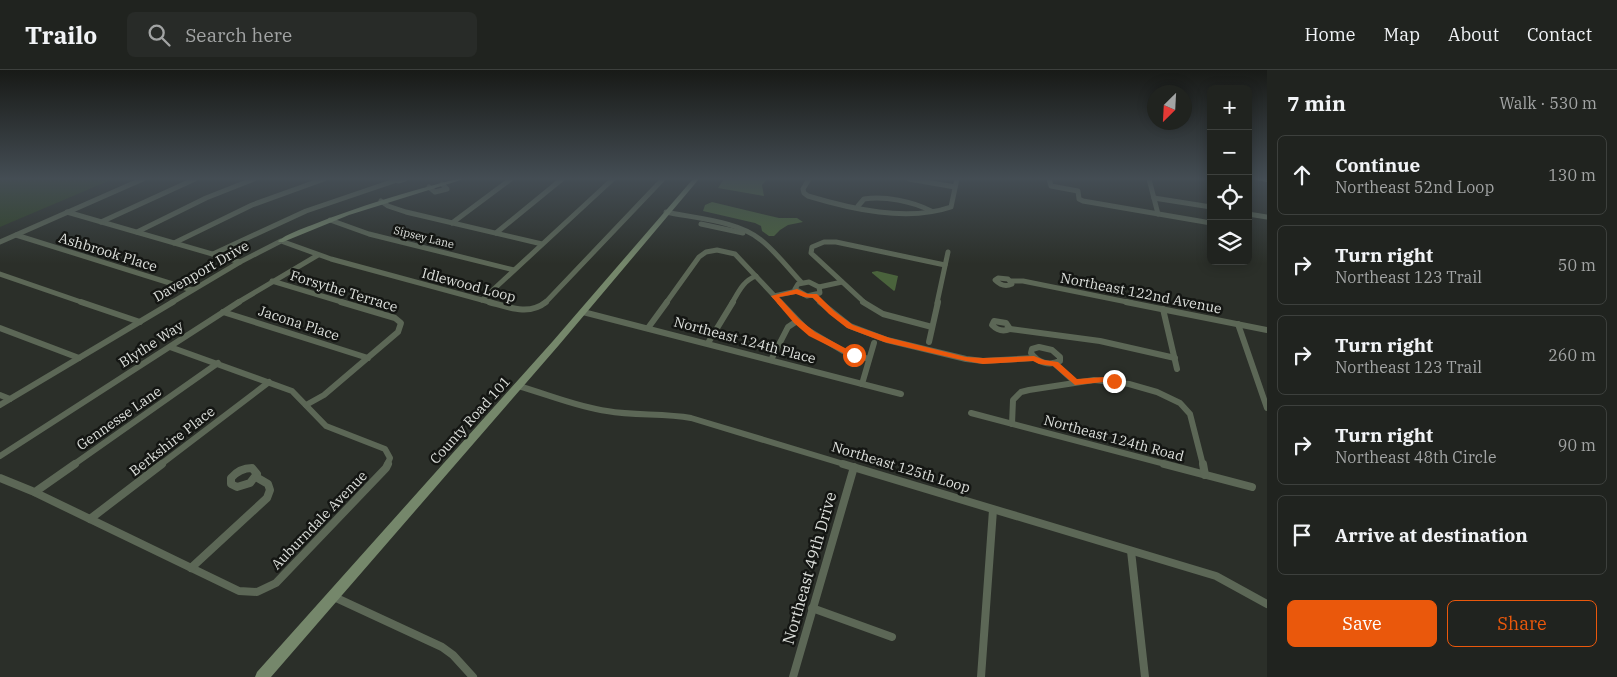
<!DOCTYPE html>
<meta charset="utf-8">
<style>
body{margin:0;font-family:"IBM Plex Serif",serif;background:#282b28;color:#f1f3f6}
.controls{position:absolute;right:15px;top:15px;display:grid;overflow:hidden;border-radius:8px;box-shadow:0 2px 12px #0003}
.controls button{width:45px;height:45px;display:grid;place-items:center;padding:0;border:0;border-bottom:1px solid #3d403d;background:#20231f;color:#f1f3f6;font:25px sans-serif}
.compass{position:absolute;left:1147px;top:15px;width:45px;height:45px;border-radius:50%;background:#20231f;box-shadow:0 2px 12px #0003;rotate:204deg}
.stop{position:absolute;width:15px;height:15px;margin:-11px;border:4px solid #ea580c;border-radius:50%;background:#fff}
.stop.end{background:#ea580c;border-color:#fff;box-shadow:0 1px 5px #0008}
.list{margin:0;padding:0;list-style:none}
h2{display:flex;justify-content:space-between;align-items:center;height:65px;margin:0;padding:0 20px;font-size:21px}
h2 small{font-size:16px;font-weight:400;color:#a2a4a4}
.list li{display:grid;grid-template-columns:32px 1fr auto;gap:15px;align-items:center;box-sizing:border-box;height:80px;margin:0 10px 10px;padding:0 10px;border:1px solid #3d403d;border-radius:8px}
.list b{display:block;font-size:19px;white-space:nowrap}
.list p{margin:0;font-size:16px;white-space:nowrap;color:#a2a4a4}
.list em{font-size:16px;font-style:normal;color:#a2a4a4}
.actions{display:flex;gap:10px;padding:15px 20px}
.actions a{flex:1;padding:11px 0;border:1px solid #ea580c;border-radius:8px;text-align:center;font-size:18px;color:#ea580c}
.actions .main{background:#ea580c;color:#fff}
.icon{flex:none;width:28px;height:28px;fill:none;stroke:currentColor;stroke-width:2;stroke-linecap:round;stroke-linejoin:round}
.map{position:relative;flex:none;width:1267px;height:607px;overflow:hidden}
header{display:flex;align-items:center;gap:30px;box-sizing:border-box;height:70px;padding:0 25px;background:#20231f;border-bottom:1px solid #3d403d}
header strong{font-size:24px}
nav{display:flex;gap:28px;margin-inline-start:auto;font-size:18px}
.search{width:350px;height:45px;background:#282b28;display:flex;align-items:center;gap:12px;box-sizing:border-box;padding:0 18px;border-radius:8px;color:#a2a4a4;font-size:19px}
main{display:flex}
aside{flex:1;background:#20231f}
.map>svg:first-child{display:block}
</style>
<header>
<strong>Trailo</strong>
<div class="search"><svg class="icon" aria-label="search" viewBox="0 0 24 24"><circle cx="10" cy="10" r="6"/><path d="M15 15l6 6"/></svg>Search here</div>
<nav><a>Home</a><a>Map</a><a>About</a><a>Contact</a></nav>
</header>
<main>
<div class="map">
<svg width="1267" height="607" viewBox="0 0 1267 607">
<rect width="100%" height="100%" fill="#2b2f29"/>
<path fill="#2f4323" d="M0 109H113L0 157Z"/>
<g fill="#4a633c">
<path d="M724 109H767L762 115 764 126 718 118Z"/>
<path d="M712 132 779 148H797L803 152 788 155 780 160 774 166H769L762 161 761 156 755 153 703 141 705 135Z"/>
<path d="M877 201 898 206 895 220 894 221 872 203V202Z"/>
</g>
<g fill="none" stroke-linecap="round" stroke-linejoin="round">
<g stroke="#5c6756" stroke-width="5">
<path d="M392 109 398 111 405 109"/>
<path d="M809 109 803 119 804 123 808 126C851 139 907 152 951 137L957 109"/>
<path d="M909 109 955 117"/>
<path d="M1049 109 1051 116 1078 121 1079 129 1083 131 1211 153"/>
<path d="M1149 109 1158 144"/>
<path d="M429 117 435 122 447 119 442 114"/>
<path d="M1154 128 1211 137"/>
<path d="M381 131 388 136 406 142 542 174"/>
<path d="M858 136 864 129C885 126 912 131 931 141"/>
<path d="M67 142 240 192"/>
<path d="M666 142C694 148 739 151 761 170 776 182 788 198 801 212"/>
<path d="M1248 144 1267 147"/>
<path d="M330 150 369 164 514 200"/>
<path d="M101 152 195 109"/>
<path d="M452 153 511 109"/>
<path d="M701 154 743 163"/>
<path d="M137 162 206 128 254 109"/>
<path d="M496 163 562 109"/>
<path d="M16 165 192 220"/>
<path d="M0 172 143 109"/>
<path d="M174 173 252 135 324 109"/>
<path d="M213 184 306 141 394 111"/>
<path d="M0 204 84 233"/>
<path d="M998 208 1008 209 1012 214C1006 217 1000 215 995 210Z"/>
<path d="M272 211 345 233"/>
<path d="M1010 211H1023L1132 233"/>
<path d="M809 212 819 217 820 223 807 226 795 219 798 214Z"/>
<path d="M819 217 842 212"/>
<path d="M774 226 797 221"/>
<path d="M814 226 821 233"/>
<path d="M482 230 613 109"/>
<path d="M171 233 240 192 281 171 331 189 493 233"/>
<path d="M237 233 318 185"/>
<path d="M545 233 663 109"/>
<path d="M666 233 699 187 706 182 717 180 735 184 781 233"/>
<path d="M732 233C739 221 743 211 756 206"/>
<path d="M865 233 811 183 812 177 824 172H836L945 195"/>
<path d="M937 233 948 182"/>
</g>
<g stroke="#5c6756" stroke-width="6">
<path d="M81 232 140 252"/>
<path d="M489 232C508 237 529 246 546 232"/>
<path d="M780 232 806 259 843 281 869 289"/>
<path d="M820 232 850 256 887 270 966 289 983 291 1034 288"/>
<path d="M863 232 883 244 932 257"/>
<path d="M1126 232 1267 260"/>
<path d="M1163 239 1177 299"/>
<path d="M223 242 368 288"/>
<path d="M583 242 901 324"/>
<path d="M994 251 1006 253 1010 259C1003 262 997 260 992 255Z"/>
<path d="M1238 254 1267 338"/>
<path d="M0 258 79 288"/>
<path d="M648 258 667 232"/>
<path d="M1010 259 1100 271 1175 288"/>
<path d="M929 272 938 232"/>
<path d="M708 273 733 232"/>
<path d="M170 277 292 321 326 356 385 379 390 388 387 395"/>
<path d="M1039 277 1052 280 1060 287V291C1049 296 1038 293 1031 283L1032 279Z"/>
<path d="M771 290 788 257 797 251"/>
<path d="M1055 294 1075 312"/>
<path d="M862 314 874 273"/>
<path d="M518 316C547 324 577 337 607 341 635 346 663 343 691 348L847 395"/>
<path d="M0 325 10 329"/>
<path d="M0 335 173 232"/>
<path d="M306 335 324 325 398 262 401 253 395 248 341 232"/>
<path d="M971 343 1169 395"/>
<path d="M1012 354 1013 330 1021 322 1029 320 1094 310 1129 314 1157 322 1180 333 1190 344 1203 395"/>
<path d="M0 386 239 232"/>
<path d="M73 395 218 293"/>
<path d="M160 395 269 312"/>
</g>
<g stroke="#5c6756" stroke-width="8">
<path d="M843 394 1216 506 1267 534"/>
<path d="M1164 394 1252 417"/>
<path d="M1203 394 1205 405"/>
<path d="M252 398 257 404 250 413 237 417 231 414V408C237 401 243 398 252 398Z"/>
<path d="M0 408 32 421 239 521 257 522 276 513 386 398 388 394"/>
<path d="M35 422 75 394"/>
<path d="M90 449 162 394"/>
<path d="M1131 481 1145 607"/>
<path d="M191 498 267 428 270 420 268 414 256 407"/>
<path d="M332 526 442 577 453 585 473 607"/>
<path d="M812 538 892 567"/>
<path d="M793 607 854 397"/>
<path d="M981 607 993 440"/>
</g>
<g fill="#75876b" fill-rule="evenodd">
<path d="M456 109H464L349 145 283 172H279L278 171C287 164 301 159 312 155 359 136 407 122 456 109Z"/>
<path d="M693 109H699L559 275 271 607H255L257 602 553 271Z"/>
<path d="M1256 109H1267V112L1257 110Z"/>
</g>
</g>
<linearGradient id="sky" x2="0" y2="1"><stop stop-color="#181a17"/><stop offset="0.56" stop-color="#444d54"/><stop offset="1" stop-color="#444d54" stop-opacity="0"/></linearGradient>
<rect width="1267" height="194" fill="url(#sky)"/>
<path fill="#ea580c" d="M797 219 808 224H817L834 241 853 255 890 268 966 287 983 288 1034 286 1044 290 1058 292 1077 309 1104 307 1118 311 1114 314 1104 312 1075 315 1053 296 1039 294 1033 291 983 294 966 291 884 272 847 258 829 244 813 228 804 227 796 224 779 227 799 249 815 262 858 285 851 287 809 266 794 253 771 226Z"/>
<g text-anchor="middle" dominant-baseline="central" stroke-width="5" stroke-linejoin="round" paint-order="stroke">
<g font-size="11" fill="#dde0dc" stroke="#141613">
<text transform="translate(424 167) rotate(14)">Sipsey Lane</text>
</g>
<g font-size="14" fill="#dde0dc" stroke="#141613">
<text transform="translate(108 182) rotate(17)">Ashbrook Place</text>
<text transform="translate(201 201) rotate(-30)">Davenport Drive</text>
<text transform="translate(469 215) rotate(15)">Idlewood Loop</text>
<text transform="translate(344 221) rotate(17)">Forsythe Terrace</text>
<text transform="translate(1141 223) rotate(11)">Northeast 122nd Avenue</text>
<text transform="translate(299 253) rotate(18)">Jacona Place</text>
<text transform="translate(745 270) rotate(15)">Northeast 124th Place</text>
<text transform="translate(151 274) rotate(-33)">Blythe Way</text>
<text transform="translate(119 348) rotate(-35)">Gennesse Lane</text>
<text transform="translate(470 350) rotate(-48)">County Road 101</text>
<text transform="translate(1114 368) rotate(15)">Northeast 124th Road</text>
<text transform="translate(172 371) rotate(-38)">Berkshire Place</text>
<text transform="translate(901 397) rotate(17)">Northeast 125th Loop</text>
<text transform="translate(319 450) rotate(-46)">Auburndale Avenue</text>
</g>
<g font-size="16" fill="#dde0dc" stroke="#141613">
<text transform="translate(809 498) rotate(-74)">Northeast 49th Drive</text>
</g>
</g>
</svg>
<div class="controls">
<button>+</button>
<button>−</button>
<button><svg class="icon" aria-label="locate" viewBox="0 0 24 24"><circle cx="12" cy="12" r="6"/><path d="M12 2v4M12 18v4M2 12h4M18 12h4"/></svg></button>
<button><svg class="icon" aria-label="layers" viewBox="0 0 24 24"><path d="M12 4l9 5-9 5-9-5zM3 14l9 5 9-5"/></svg></button>
</div>
<svg class="compass" viewBox="-18 -18 36 36"><path d="M0-13l5 13h-10z" fill="#e53935"/><path d="M0 13l5-13h-10z" fill="#a2a4a4"/></svg>
<div class="stop" style="left:854px;top:285px"></div>
<div class="stop end" style="left:1114px;top:311px"></div>
</div>
<aside>
<h2>7 min<small>Walk · 530 m</small></h2>
<ul class="list">
<li><svg class="icon" aria-label="ahead" viewBox="0 0 24 24"><path d="M12 20V5M6 11l6-6 6 6"/></svg><div><b>Continue</b><p>Northeast 52nd Loop</p></div><em>130 m</em></li>
<li><svg class="icon" aria-label="right" viewBox="0 0 24 24"><path d="M7 20v-9h11M14 6l5 5-5 5"/></svg><div><b>Turn right</b><p>Northeast 123 Trail</p></div><em>50 m</em></li>
<li><svg class="icon" aria-label="right" viewBox="0 0 24 24"><path d="M7 20v-9h11M14 6l5 5-5 5"/></svg><div><b>Turn right</b><p>Northeast 123 Trail</p></div><em>260 m</em></li>
<li><svg class="icon" aria-label="right" viewBox="0 0 24 24"><path d="M7 20v-9h11M14 6l5 5-5 5"/></svg><div><b>Turn right</b><p>Northeast 48th Circle</p></div><em>90 m</em></li>
<li><svg class="icon" aria-label="arrive" viewBox="0 0 24 24"><path d="M6 21V4h12l-3 4 3 4H6"/></svg><div><b>Arrive at destination</b></div></li>
</ul>
<div class="actions"><a class="main">Save</a><a>Share</a></div>
</aside>
</main>
